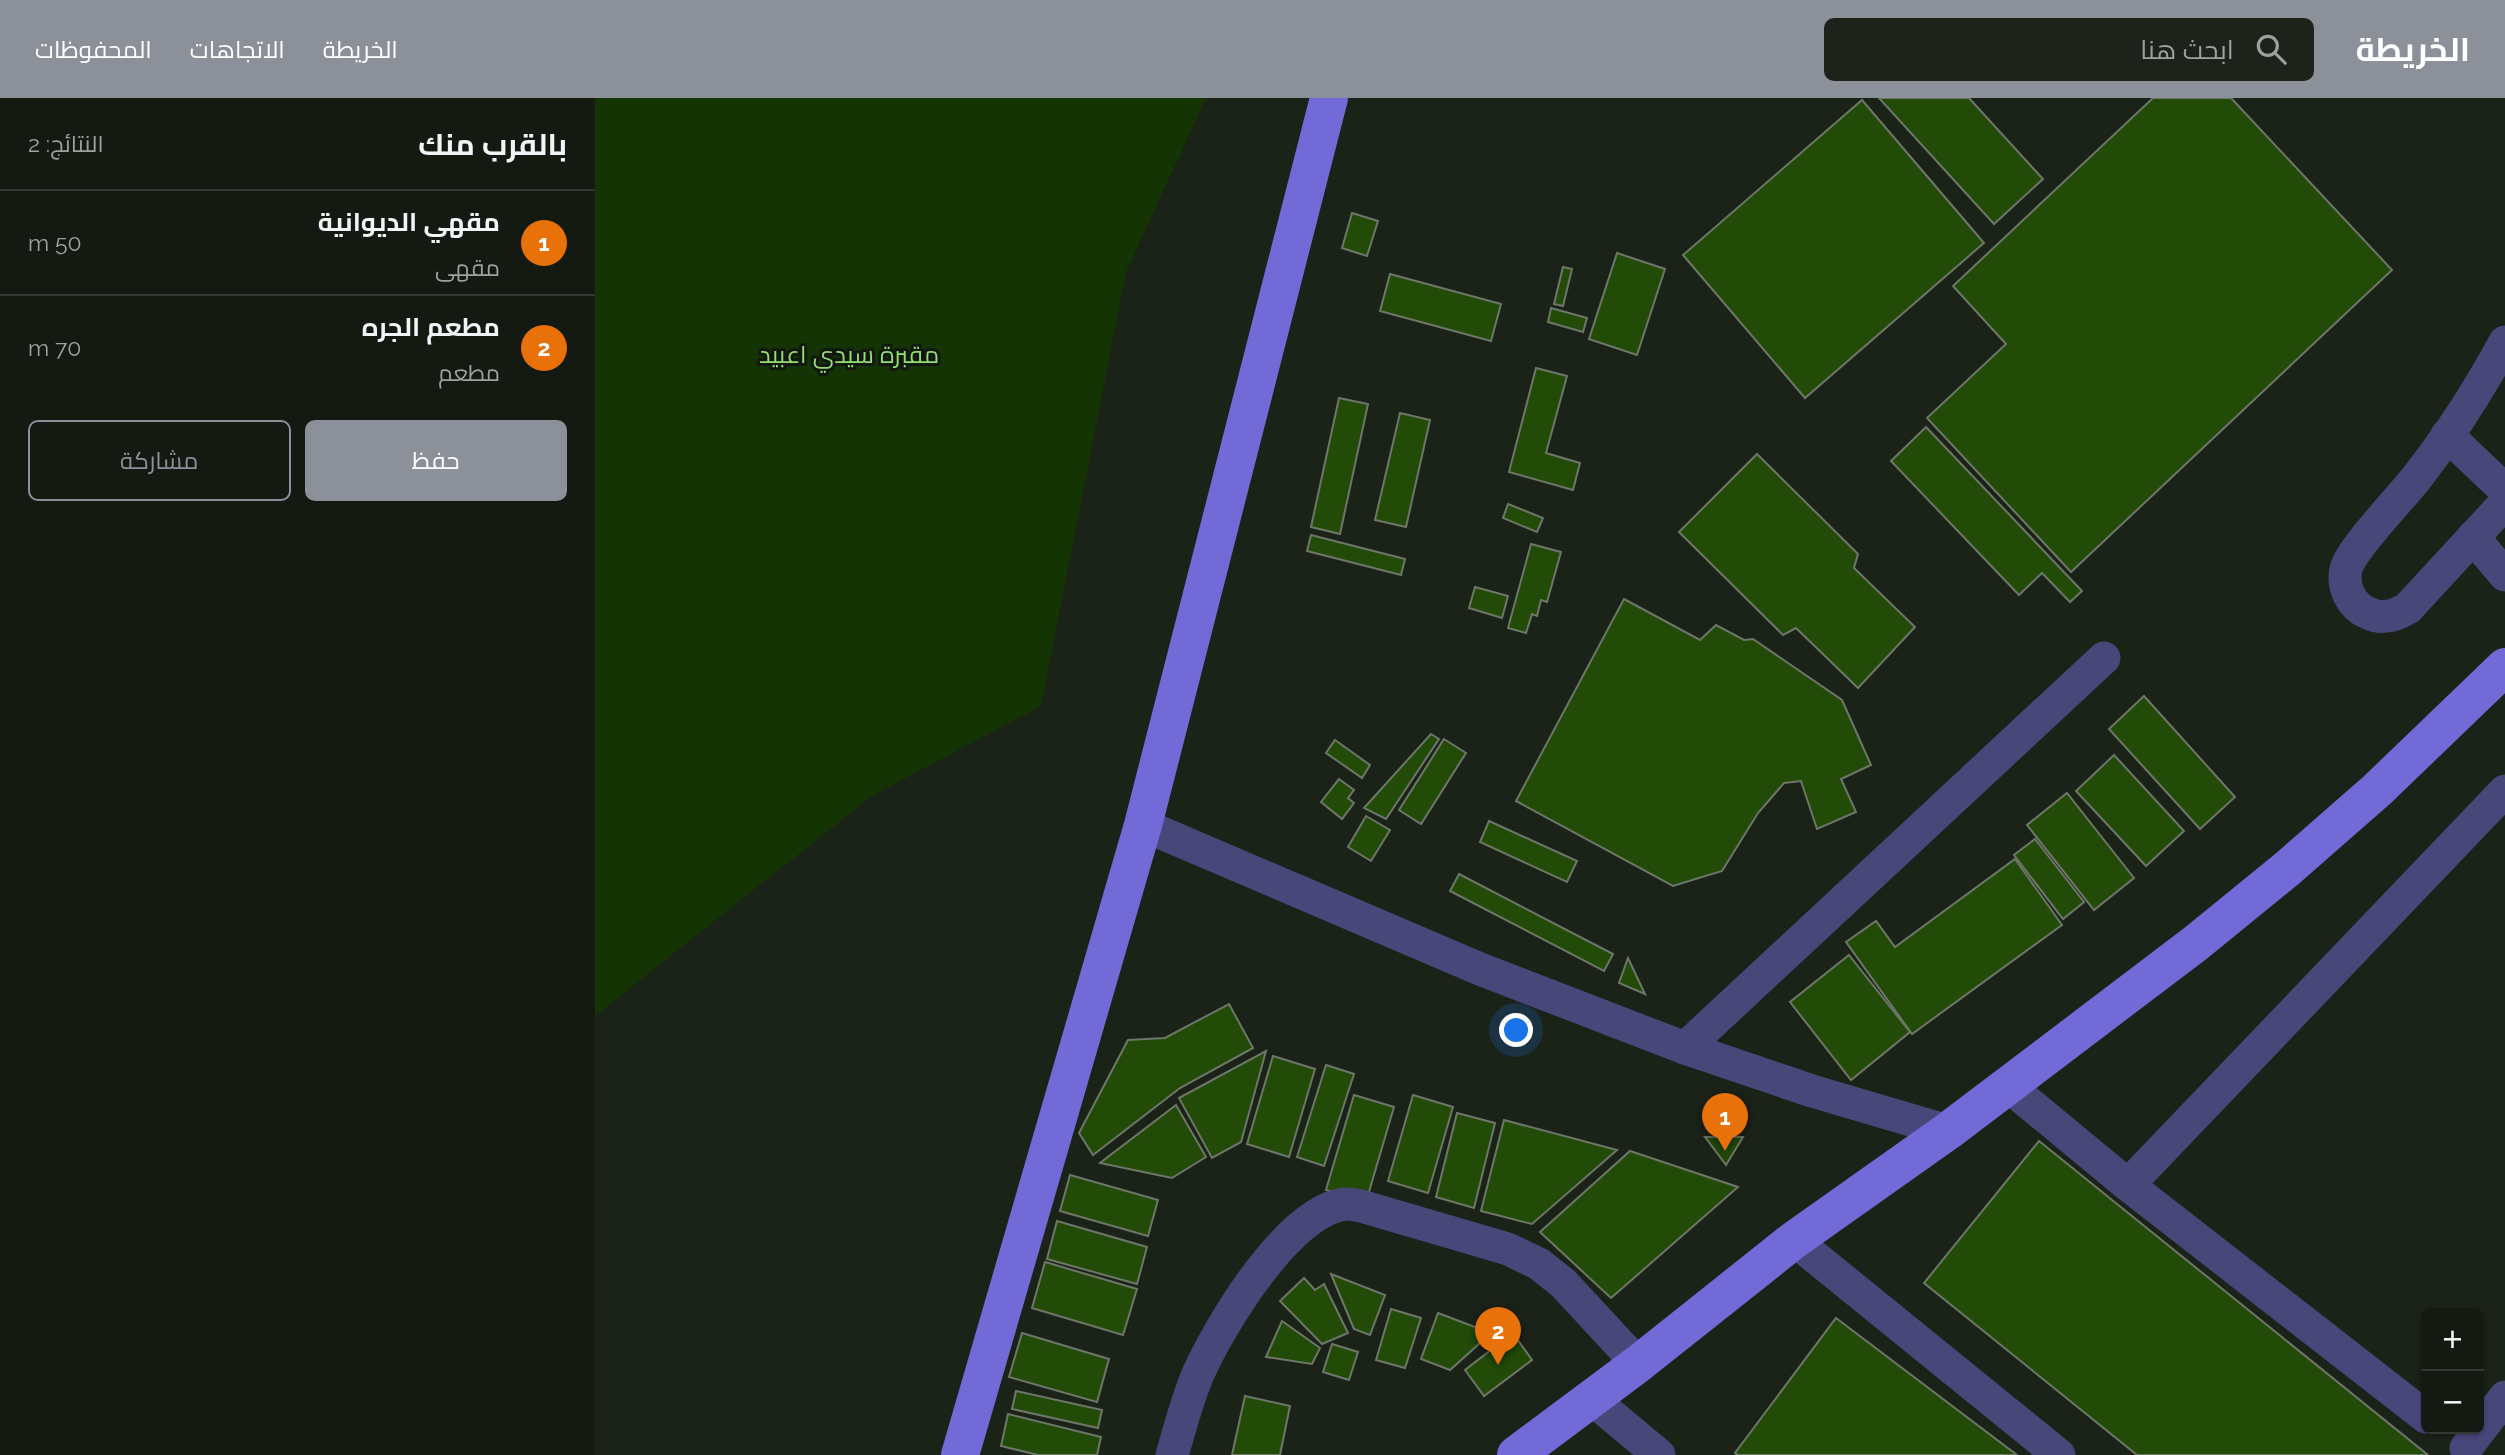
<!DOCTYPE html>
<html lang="ar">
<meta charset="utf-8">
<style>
body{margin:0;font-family:Raleway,Cairo,sans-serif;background:#1d231b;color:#f1f3f6;direction:rtl}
.controls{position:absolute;right:21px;bottom:21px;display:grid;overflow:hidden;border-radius:10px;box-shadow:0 2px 5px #0004}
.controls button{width:63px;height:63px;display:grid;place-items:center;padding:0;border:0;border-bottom:2px solid #333832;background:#141a12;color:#f1f3f6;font:35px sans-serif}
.you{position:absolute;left:922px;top:933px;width:24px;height:24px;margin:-18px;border:5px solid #fff;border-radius:50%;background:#1a73e8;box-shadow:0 0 0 10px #1a73e833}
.badge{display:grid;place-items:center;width:46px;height:46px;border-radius:50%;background:#8c9099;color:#fff;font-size:23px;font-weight:700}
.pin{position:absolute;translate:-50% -58px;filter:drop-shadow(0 2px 4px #0008)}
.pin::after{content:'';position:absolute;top:37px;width:24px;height:21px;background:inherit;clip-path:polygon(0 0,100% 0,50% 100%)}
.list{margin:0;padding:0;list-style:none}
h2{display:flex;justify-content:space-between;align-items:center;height:91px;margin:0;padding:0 28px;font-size:30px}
h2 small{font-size:23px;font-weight:400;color:#9da19f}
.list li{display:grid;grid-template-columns:46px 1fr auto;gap:21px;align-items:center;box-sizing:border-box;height:105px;padding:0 28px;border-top:2px solid #333832}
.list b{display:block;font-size:26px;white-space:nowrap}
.list p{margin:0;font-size:23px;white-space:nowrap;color:#9da19f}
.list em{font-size:23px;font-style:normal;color:#9da19f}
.actions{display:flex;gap:14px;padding:21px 28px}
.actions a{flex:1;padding:16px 0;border:2px solid #8c9099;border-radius:10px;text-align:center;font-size:24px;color:#8c9099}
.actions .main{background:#8c9099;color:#fff}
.icon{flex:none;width:38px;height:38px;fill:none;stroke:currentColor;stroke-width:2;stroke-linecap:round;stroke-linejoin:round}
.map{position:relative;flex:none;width:1910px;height:1357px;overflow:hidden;direction:ltr}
header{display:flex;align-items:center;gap:42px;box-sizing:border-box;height:98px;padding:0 35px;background:#8c9099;color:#fff}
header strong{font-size:33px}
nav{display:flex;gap:38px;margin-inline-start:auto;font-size:24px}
.search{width:490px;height:63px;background:#1d231b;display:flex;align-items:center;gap:18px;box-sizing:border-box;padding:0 24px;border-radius:10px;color:#9da19f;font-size:26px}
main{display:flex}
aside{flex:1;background:#141a12}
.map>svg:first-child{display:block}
</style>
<header>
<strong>الخريطة</strong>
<div class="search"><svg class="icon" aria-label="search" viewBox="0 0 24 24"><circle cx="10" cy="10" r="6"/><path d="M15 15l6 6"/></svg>ابحث هنا</div>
<nav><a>الخريطة</a><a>الاتجاهات</a><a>المحفوظات</a></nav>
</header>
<main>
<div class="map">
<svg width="1910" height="1357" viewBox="0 0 1910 1357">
<rect width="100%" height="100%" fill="#1b2218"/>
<path fill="#153403" d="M0 0H611L531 174 446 608 277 698 0 918Z"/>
<g fill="#224b08" stroke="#6e766a" stroke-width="2">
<path d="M1284 0H1374L1448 81 1399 126Z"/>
<path d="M1558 0H1636L1797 172 1476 474 1332 320 1411 246 1358 188Z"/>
<path d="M1267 2 1389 145 1210 300 1088 157Z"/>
<path d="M757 115 783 123 772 158 747 150Z"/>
<path d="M1022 155 1070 171 1042 257 994 241Z"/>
<path d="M968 169 977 171 968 208 959 206Z"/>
<path d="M795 176 906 206 896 243 785 213Z"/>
<path d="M956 210 992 220 988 234 953 224Z"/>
<path d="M941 270 972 278 951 355 985 365 978 392 914 374Z"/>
<path d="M744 300 773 306 745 436 716 429Z"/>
<path d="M805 315 835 322 811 429 780 422Z"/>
<path d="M1331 329 1487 493 1475 504 1447 475 1424 497 1296 363Z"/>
<path d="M1162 356 1263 456 1259 470 1320 529 1263 590 1201 530 1188 537 1084 434Z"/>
<path d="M913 406 948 420 942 434 908 420Z"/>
<path d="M716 437 810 461 806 477 712 453Z"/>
<path d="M936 446 966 454 952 504 946 502 942 518 937 516 931 535 913 530Z"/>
<path d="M880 489 913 498 907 520 874 510Z"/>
<path d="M1029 501 1105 542 1121 527 1149 542 1158 541 1247 602 1276 667 1246 681 1261 714 1222 731 1206 683 1189 685 1163 715 1127 773 1078 788 921 703Z"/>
<path d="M1549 598 1640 699 1605 731 1514 631Z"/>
<path d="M836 636 844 641 791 721 769 710Z"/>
<path d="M849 641 871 655 826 726 804 712Z"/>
<path d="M740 642 775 667 767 680 731 655Z"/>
<path d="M1519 657 1589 733 1551 768 1481 693Z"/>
<path d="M744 681 759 692 753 700 759 705 747 721 726 704Z"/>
<path d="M1472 695 1539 780 1499 812 1432 727Z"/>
<path d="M771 718 795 732 776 763 753 749Z"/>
<path d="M894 723 982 763 972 784 885 744Z"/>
<path d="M1440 741 1489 804 1468 821 1419 757Z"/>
<path d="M1420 761 1467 827 1317 936 1251 844 1281 823 1300 849Z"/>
<path d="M864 776 1018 856 1009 873 855 793Z"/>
<path d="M1254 857 1315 934 1256 982 1195 904Z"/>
<path d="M1033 860 1050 896 1024 885Z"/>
<path d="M634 906 658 950 585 990 498 1057 484 1035 533 942 570 940Z"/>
<path d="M671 953 646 1044 617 1060 584 1000Z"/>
<path d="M678 958 720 971 694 1059 652 1046Z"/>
<path d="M731 967 759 976 729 1068 702 1059Z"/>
<path d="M759 997 799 1009 771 1104 731 1092Z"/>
<path d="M818 997 858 1009 833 1095 793 1083Z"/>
<path d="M581 1007 611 1059 577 1080 505 1065Z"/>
<path d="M862 1015 900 1025 879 1110 841 1099Z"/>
<path d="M909 1022 1022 1052 937 1126 886 1113Z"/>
<path d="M1110 1039H1148L1131 1067Z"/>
<path d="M1444 1043 1833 1357H1542L1329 1185Z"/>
<path d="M1035 1053 1143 1089 1016 1200 945 1134Z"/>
<path d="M475 1077 563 1102 553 1138 465 1113Z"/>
<path d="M462 1123 552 1149 542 1186 452 1161Z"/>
<path d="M450 1164 542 1191 528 1237 437 1210Z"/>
<path d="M736 1176 790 1197 775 1237 759 1231Z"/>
<path d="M709 1180 720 1192 729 1186 753 1235 727 1246 685 1203Z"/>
<path d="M796 1211 826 1220 810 1270 781 1262Z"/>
<path d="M843 1215 896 1235 855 1272 826 1261Z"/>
<path d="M1241 1220 1422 1357H1143L1140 1355Z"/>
<path d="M687 1223 725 1250 717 1266 671 1259Z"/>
<path d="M427 1235 514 1261 502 1304 414 1279Z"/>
<path d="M918 1235 937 1262 889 1298 870 1272Z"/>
<path d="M737 1246 763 1254 754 1282 728 1274Z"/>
<path d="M421 1293 507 1312 503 1330 417 1311Z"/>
<path d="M650 1298 695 1308 685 1357H637Z"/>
<path d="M413 1316 506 1339 502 1357H443L406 1348Z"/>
</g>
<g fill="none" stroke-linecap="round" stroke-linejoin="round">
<g stroke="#48477a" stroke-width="33">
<path d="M1910 244C1885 290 1855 337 1823 378 1807 399 1756 451 1751 471 1747 489 1756 508 1773 515 1787 522 1800 518 1813 510L1910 405"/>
<path d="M1852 337 1910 392"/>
<path d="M1878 439 1910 477"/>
<path d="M548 727 885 871 1090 950 1217 993 1353 1033"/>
<path d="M1090 950 1509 560"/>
<path d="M1412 987 1533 1087 1831 1319"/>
<path d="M1533 1087 1910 693"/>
<path d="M1199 1142 1464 1357"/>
<path d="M997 1301 1064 1357"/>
<path d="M1871 1350 1910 1299"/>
<path d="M577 1357C585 1330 592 1302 603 1276 625 1227 693 1113 750 1106 755 1106 761 1107 766 1108L913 1151 944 1166 968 1185 1043 1266"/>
</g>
<g stroke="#726ad6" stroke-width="38">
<path d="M365 1357 548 727 734 0"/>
<path d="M921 1357 1043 1266 1199 1142 1353 1033 1601 845 1693 770 1782 692 1910 569"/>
</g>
</g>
<g text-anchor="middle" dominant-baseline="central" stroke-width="6" stroke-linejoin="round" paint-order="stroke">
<g font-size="24" fill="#95dd72" stroke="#12180f">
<text x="254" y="256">مقبرة سيدي اعبيد</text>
</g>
</g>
</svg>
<div class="controls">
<button>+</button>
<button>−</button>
</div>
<div class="you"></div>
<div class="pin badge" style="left:1130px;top:1053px;background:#e8710a">1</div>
<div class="pin badge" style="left:903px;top:1267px;background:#e8710a">2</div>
</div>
<aside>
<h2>بالقرب منك<small>النتائج: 2</small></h2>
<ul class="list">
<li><span class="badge" style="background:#e8710a">1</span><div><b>مقهي الديوانية</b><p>مقهى</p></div><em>50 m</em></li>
<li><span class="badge" style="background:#e8710a">2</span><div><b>مطعم الجره</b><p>مطعم</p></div><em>70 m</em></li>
</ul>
<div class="actions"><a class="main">حفظ</a><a>مشاركة</a></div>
</aside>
</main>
